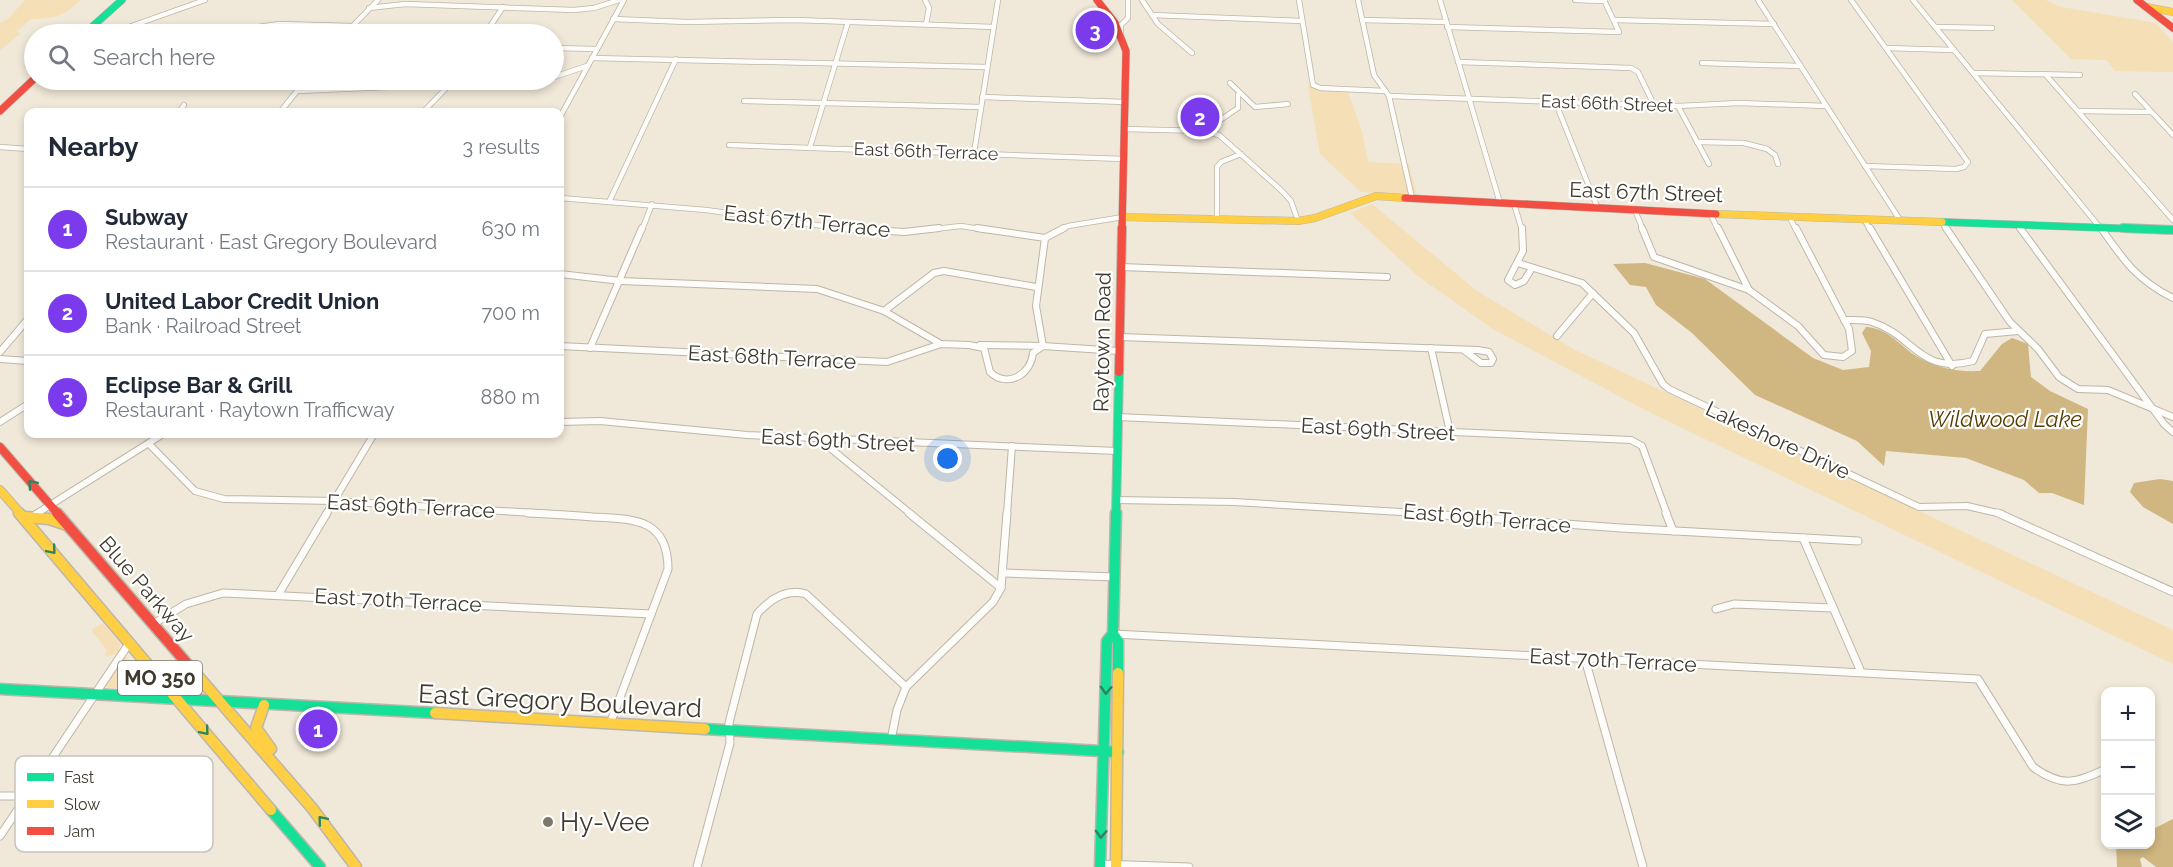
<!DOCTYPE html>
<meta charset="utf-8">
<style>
body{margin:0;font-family:Raleway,sans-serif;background:#f6f6f7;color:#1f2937}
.controls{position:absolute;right:18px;bottom:18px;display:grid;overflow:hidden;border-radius:12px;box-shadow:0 3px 9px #0003}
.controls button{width:54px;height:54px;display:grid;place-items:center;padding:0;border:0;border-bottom:2px solid #e0e1e3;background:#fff;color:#1f2937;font:30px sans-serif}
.you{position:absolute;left:948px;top:459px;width:21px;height:21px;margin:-15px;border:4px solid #fff;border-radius:50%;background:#1a73e8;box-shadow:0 0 0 9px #1a73e833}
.badge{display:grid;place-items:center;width:39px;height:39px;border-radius:50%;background:#7c3aed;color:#fff;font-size:20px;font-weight:700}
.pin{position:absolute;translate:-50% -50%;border:3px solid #fff;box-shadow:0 2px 6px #0006}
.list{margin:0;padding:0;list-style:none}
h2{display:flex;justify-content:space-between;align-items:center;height:78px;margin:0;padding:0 24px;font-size:26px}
h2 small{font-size:20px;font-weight:400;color:#747a83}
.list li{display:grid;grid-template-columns:39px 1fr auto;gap:18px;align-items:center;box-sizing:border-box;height:84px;padding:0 24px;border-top:2px solid #e0e1e3}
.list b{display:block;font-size:22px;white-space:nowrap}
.list p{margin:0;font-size:20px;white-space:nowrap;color:#747a83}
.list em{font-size:20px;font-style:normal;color:#747a83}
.icon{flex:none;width:33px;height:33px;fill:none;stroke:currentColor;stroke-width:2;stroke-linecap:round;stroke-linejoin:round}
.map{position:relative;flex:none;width:2173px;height:867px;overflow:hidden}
.search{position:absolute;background:#fff;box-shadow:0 3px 9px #0003;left:24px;top:24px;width:540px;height:66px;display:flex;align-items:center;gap:15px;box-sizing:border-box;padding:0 21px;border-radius:33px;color:#747a83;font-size:22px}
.panel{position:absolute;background:#fff;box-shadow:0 3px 9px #0003;left:24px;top:108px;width:540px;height:330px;border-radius:12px}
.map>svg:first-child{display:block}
</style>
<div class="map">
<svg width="2173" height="867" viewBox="0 0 2173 867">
<rect width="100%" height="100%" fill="#f0e8d8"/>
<g fill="#f4dfb6">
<path d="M25 0H80C67 15 51 20 31 19L16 32 21 33 0 50V23L8 19Z"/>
<path d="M2012 0H2045L2061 7 2156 23 2173 43V72L2115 71 2106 60 2071 59Z"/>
<path d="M1308 86 1346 87 1362 131 1368 162 1409 164 1417 196 1361 192 1320 154Z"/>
<path d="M1372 204 1477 291 1575 350 2173 630V664L1649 412 1493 329 1419 277 1350 213Z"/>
<path d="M103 623 120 644 119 651 114 655 105 656 107 650 92 631V629Z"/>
<path d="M123 657H126L154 691 105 687V683Z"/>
</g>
<g fill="#d0b680">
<path d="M1645 263 1705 279 1813 358 1843 370 1869 367 1871 351 1862 333 1866 327C1886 328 1898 343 1913 354 1934 368 1956 372 1980 371L2002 344 2012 338 2028 344 2031 377 2050 391 2088 409 2084 505 2052 493H2039L2024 480 1966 458 1886 451 1884 466 1857 441 1755 395 1692 333 1656 305 1646 287 1630 285 1613 264Z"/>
<path d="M2160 479 2173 481V524L2143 507 2130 492 2134 483Z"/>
<path d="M2173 819V867H2156L2143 857 2140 859 2142 867H2117L2116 845 2150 844 2151 830Z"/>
</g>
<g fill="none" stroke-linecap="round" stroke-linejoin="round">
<g stroke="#bdb6aa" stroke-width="6">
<g id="street-far2">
<path d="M925 0 929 8 926 24"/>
<path d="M1142 0 1158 24 1192 53"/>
<path d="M1299 0 1313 85 1320 88 1385 91"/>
<path d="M1358 0 1374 75 1389 96 1412 198"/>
<path d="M1440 0 1500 203"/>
<path d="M1575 0 1605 1"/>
<path d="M1758 0 1900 220"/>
<path d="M1851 0 1968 162 1964 167 1956 169 1865 166"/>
<path d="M1913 0 2102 230"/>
<path d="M369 8 405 4 574 10 594 8 619 0"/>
<path d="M1152 15 1302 21"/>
<path d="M613 19 687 22 795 20 994 27"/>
<path d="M1362 20 1446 22"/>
<path d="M1614 20 1774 24"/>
<path d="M1447 27 1619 32 1604 0"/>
<path d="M1935 27 1992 28"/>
<path d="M109 34 205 0"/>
<path d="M207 34 279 24 352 26"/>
<path d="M345 34 378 0"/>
<path d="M485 34 503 7"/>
<path d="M1121 35V25L1128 18V0"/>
<path d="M554 48 597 49"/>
<path d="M1886 48 1954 50"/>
<path d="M592 58 987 67"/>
<path d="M1458 62 1631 68 1638 72 1654 105"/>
<path d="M1702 63 1800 66"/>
<path d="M1974 73 2080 75"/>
<path d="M2046 75 2173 220"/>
<path d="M554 77 587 66"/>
<path d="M1230 83 1255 107 1288 104"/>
<path d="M297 91 412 86 490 87 545 80"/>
<path d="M2135 94 2173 135"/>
<path d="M1389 96 1678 106 1739 103 1826 106"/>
<path d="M982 97 1125 102"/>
<path d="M744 101 980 107"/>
<path d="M1555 101 1598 209"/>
<path d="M1678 106 1709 164"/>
<path d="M2078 111 2151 112"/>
<path d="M179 112 184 105"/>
<path d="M280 112 306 80"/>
<path d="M423 112 454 80"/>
<path d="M560 117 624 0"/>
<path d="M1124 129 1204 131 1219 135 1282 191 1291 201 1298 221"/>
<path d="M1204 131 1238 108V95"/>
<path d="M1697 142 1744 143 1767 149 1775 155 1778 164"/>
<path d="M729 145 1124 159"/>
<path d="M0 147 28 149"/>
<path d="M810 147 848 22"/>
<path d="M974 153 998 0"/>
<path d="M560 198 706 210 853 230"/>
<path d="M609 202 676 59"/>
<path d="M1514 204 1522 230"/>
<path d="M1635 210 1643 230"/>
<path d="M1710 213 1718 230"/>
<path d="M1789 216 1796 230"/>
<path d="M1864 219 1870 230"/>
<path d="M1217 220V167L1221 162 1241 154"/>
<path d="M1941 221 1947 230"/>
<path d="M2017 224 2021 230"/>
<path d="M642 230 652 204"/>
<path d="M925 230 961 226 987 230"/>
<path d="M1061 230 1068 226 1123 217"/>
</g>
</g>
<g stroke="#bdb6aa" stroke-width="8">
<g id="street-far1">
<path d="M842 228 904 232 939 228"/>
<path d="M977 228 1045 238 1064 228"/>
<path d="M1522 228 1523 251 1508 280 1515 285 1524 281 1532 268"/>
<path d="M1642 228 1654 257 1749 290 1798 326 1824 355 1843 357 1852 351 1849 329 1796 228"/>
<path d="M1718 228 1749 290"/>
<path d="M1870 228 1952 366"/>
<path d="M1946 228 2010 322 2038 349 2059 377 2078 389 2108 390 2173 417"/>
<path d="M2020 228 2164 424 2173 432"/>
<path d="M2101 228C2124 261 2137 280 2173 298"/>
<path d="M1518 263 1582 283 1634 333 1663 384 1669 389 1919 507 1967 506 2002 514"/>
<path d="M1121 267 1387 277"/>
<path d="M560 274 621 281 817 289 884 311 939 343"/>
<path d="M884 311 934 273 944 271 1036 287"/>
<path d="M1844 320C1853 320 1863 319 1872 322 1915 336 1919 375 1973 361L1985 334 2018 331"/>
<path d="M1557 336 1593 293"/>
<path d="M1120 337 1478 350 1489 352 1493 359 1491 363H1481L1465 351"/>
<path d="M980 345 1043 346 1036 306 1045 238"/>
<path d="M560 346 887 362 941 344 969 345 984 348 990 372C1008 389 1031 374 1033 353L1043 346 1119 351"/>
<path d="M590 348 642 228"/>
<path d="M1431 348 1450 432"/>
<path d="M0 352 28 319"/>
<path d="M0 359 28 361"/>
<path d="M1118 417 1631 440 1642 446 1667 514"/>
<path d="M0 422 28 404"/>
<path d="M560 422 600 421 747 435 1117 451"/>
<path d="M819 439 911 514"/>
<path d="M149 444 195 491 224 499 334 501 552 514"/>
<path d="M1116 500 1234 502 1434 514"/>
<path d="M36 514 163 434"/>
<path d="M326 514 374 434"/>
<path d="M1007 514 1012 446"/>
</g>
</g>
<g stroke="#bdb6aa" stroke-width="9">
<g id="street">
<path d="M528 513C550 514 571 515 593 517 633 519 668 518 668 569L610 724"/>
<path d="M909 513 1001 588"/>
<path d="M1415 513 1621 528 1858 541"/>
<path d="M1666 513 1673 531"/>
<path d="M1998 513 2173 592"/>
<path d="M32 517 39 513"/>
<path d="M1803 538 1861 672"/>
<path d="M1004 573 1115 577"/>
<path d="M278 595 327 513"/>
<path d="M1716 609 1734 604 1833 608"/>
<path d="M153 624 186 604 223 593 651 614"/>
<path d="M1114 634 1978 679 2033 767C2062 788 2075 783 2106 769"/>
<path d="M1585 659 1643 867"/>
<path d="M891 740 897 710 906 687 993 602 1001 588 1007 513"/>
<path d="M0 796H26"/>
<path d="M0 836 130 642"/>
<path d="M1099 864 1189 867"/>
<path d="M697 867 730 743 729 723 757 614C770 599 786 588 806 594L906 687"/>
</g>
</g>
<g stroke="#bdb6aa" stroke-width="8">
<g id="fast-far2">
<path d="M84 34 122 0"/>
<path d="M1942 222 2166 230"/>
</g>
</g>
<g stroke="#bdb6aa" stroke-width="10">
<g id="fast-far1">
<path d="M2123 228 2173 230"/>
<path d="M1116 514 1119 372"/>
</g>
</g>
<g stroke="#bdb6aa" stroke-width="13">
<g id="fast">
<path d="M1116 513 1113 634 1118 641V673"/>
<path d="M0 689 435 713"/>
<path d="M705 729 1118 752"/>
<path d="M271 810 320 867"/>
<path d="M1100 867 1107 641 1113 634"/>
</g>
</g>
<g stroke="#bdb6aa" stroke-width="8">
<g id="slow-far2">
<path d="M2146 7 2173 12"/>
<path d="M1716 214 1942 222"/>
<path d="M1123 217 1298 221 1315 218 1376 196 1405 198"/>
</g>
</g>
<g stroke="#bdb6aa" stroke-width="10">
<path id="slow-far1" d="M0 490 21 514"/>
</g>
<g stroke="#bdb6aa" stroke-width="13">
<g id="slow">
<path d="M19 513 271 810"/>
<path d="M25 517 49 519 64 524"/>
<path d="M190 667 312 808 356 867"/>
<path d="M264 705 256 728 271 749"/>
<path d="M435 713 705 729"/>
<path d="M1116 867 1118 673"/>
</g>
</g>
<g stroke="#bdb6aa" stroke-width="8">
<g id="jam-far2">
<path d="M1097 0 1115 23 1126 51 1122 230"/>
<path d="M2137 0 2173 28"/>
<path d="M0 111 34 79"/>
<path d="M1405 198 1716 214"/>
</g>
</g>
<g stroke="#bdb6aa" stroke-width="10">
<g id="jam-far1">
<path d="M1119 372 1122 228"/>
<path d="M0 447 58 514"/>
</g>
</g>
<g stroke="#bdb6aa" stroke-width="13">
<path id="jam" d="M57 513 190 667"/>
</g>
<use href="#street-far2" stroke="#fdfcf9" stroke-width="4.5"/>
<use href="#street-far1" stroke="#fdfcf9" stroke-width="6"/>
<use href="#street" stroke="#fdfcf9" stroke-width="7"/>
<use href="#fast-far2" stroke="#16e098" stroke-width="7"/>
<use href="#fast-far1" stroke="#16e098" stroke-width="8"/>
<use href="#fast" stroke="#16e098" stroke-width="10"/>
<use href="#slow-far2" stroke="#ffcf43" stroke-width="7"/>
<use href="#slow-far1" stroke="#ffcf43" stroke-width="8"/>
<use href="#slow" stroke="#ffcf43" stroke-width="10"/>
<use href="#jam-far2" stroke="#f24e42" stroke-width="7"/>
<use href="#jam-far1" stroke="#f24e42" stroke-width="8"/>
<use href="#jam" stroke="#f24e42" stroke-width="10"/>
</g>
<defs><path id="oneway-chevron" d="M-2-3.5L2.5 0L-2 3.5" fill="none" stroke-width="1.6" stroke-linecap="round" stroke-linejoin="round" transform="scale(1.5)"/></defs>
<g stroke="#2d855e">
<use href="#oneway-chevron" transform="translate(32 484) rotate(-131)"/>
<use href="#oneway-chevron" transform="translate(52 550) rotate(50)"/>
<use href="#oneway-chevron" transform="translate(1106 690) rotate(92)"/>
<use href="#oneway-chevron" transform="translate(205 731) rotate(50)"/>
<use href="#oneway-chevron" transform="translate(322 820) rotate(-130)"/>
<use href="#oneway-chevron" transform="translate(1101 834) rotate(92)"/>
</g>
<circle fill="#7e776a" stroke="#fff" stroke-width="2" cx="548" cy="822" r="6"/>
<g text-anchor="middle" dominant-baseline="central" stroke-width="4.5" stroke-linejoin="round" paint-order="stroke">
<g font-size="18" fill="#403a2e" stroke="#fff">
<text transform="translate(1607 103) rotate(2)">East 66th Street</text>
<text transform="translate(926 151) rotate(2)">East 66th Terrace</text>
</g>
<rect fill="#fff" stroke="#79756d" stroke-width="1.5" x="118" y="661" width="84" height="34" rx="4.5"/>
<g font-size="20" font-weight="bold" fill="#403a2e">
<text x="160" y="678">MO 350</text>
</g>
<g font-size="21" fill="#403a2e" stroke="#fff">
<text transform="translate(1646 192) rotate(2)">East 67th Street</text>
<text transform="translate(807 221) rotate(6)">East 67th Terrace</text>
<text transform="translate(1102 342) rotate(-89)">Raytown Road</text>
<text transform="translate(772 357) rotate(3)">East 68th Terrace</text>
<text transform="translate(1378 429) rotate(3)">East 69th Street</text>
<text transform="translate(838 440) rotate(3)">East 69th Street</text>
<text transform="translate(1778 440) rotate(25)">Lakeshore Drive</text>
<text transform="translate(411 506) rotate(3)">East 69th Terrace</text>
<text transform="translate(1487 518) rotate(5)">East 69th Terrace</text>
<text transform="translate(147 589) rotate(49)">Blue Parkway</text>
<text transform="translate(398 600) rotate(3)">East 70th Terrace</text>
<text transform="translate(1613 660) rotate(3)">East 70th Terrace</text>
</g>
<g font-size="22" font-style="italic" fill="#533d01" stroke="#fff">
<text x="2005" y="419">Wildwood Lake</text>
</g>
<g font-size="26" fill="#403a2e" stroke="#fff">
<text transform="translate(560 701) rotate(3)">East Gregory Boulevard</text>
</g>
<g font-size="26" fill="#403a2e" stroke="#fff" text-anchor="start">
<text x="560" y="822">Hy-Vee</text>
</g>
</g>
<rect x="15" y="756" width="198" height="96" rx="9" fill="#fff" stroke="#c6c4c0" stroke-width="1.5"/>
<rect x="27" y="773" width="27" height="8" fill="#16e098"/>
<rect x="27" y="800" width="27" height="8" fill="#ffcf43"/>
<rect x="27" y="827" width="27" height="8" fill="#f24e42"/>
<g font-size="16" fill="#403a2e">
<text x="64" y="783">Fast</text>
<text x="64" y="810">Slow</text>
<text x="64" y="837">Jam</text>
</g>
</svg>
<div class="controls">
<button>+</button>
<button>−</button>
<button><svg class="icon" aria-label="layers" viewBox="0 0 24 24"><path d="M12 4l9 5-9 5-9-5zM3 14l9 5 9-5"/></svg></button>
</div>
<div class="you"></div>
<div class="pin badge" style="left:318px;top:729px">1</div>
<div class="pin badge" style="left:1200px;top:117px">2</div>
<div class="pin badge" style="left:1095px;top:30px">3</div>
<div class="search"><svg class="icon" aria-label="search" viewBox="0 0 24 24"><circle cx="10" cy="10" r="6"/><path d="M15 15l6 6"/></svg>Search here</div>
<section class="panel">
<h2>Nearby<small>3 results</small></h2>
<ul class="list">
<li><span class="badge">1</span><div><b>Subway</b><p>Restaurant · East Gregory Boulevard</p></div><em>630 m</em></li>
<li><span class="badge">2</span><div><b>United Labor Credit Union</b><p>Bank · Railroad Street</p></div><em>700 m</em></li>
<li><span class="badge">3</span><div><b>Eclipse Bar &amp; Grill</b><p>Restaurant · Raytown Trafficway</p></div><em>880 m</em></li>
</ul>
</section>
</div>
